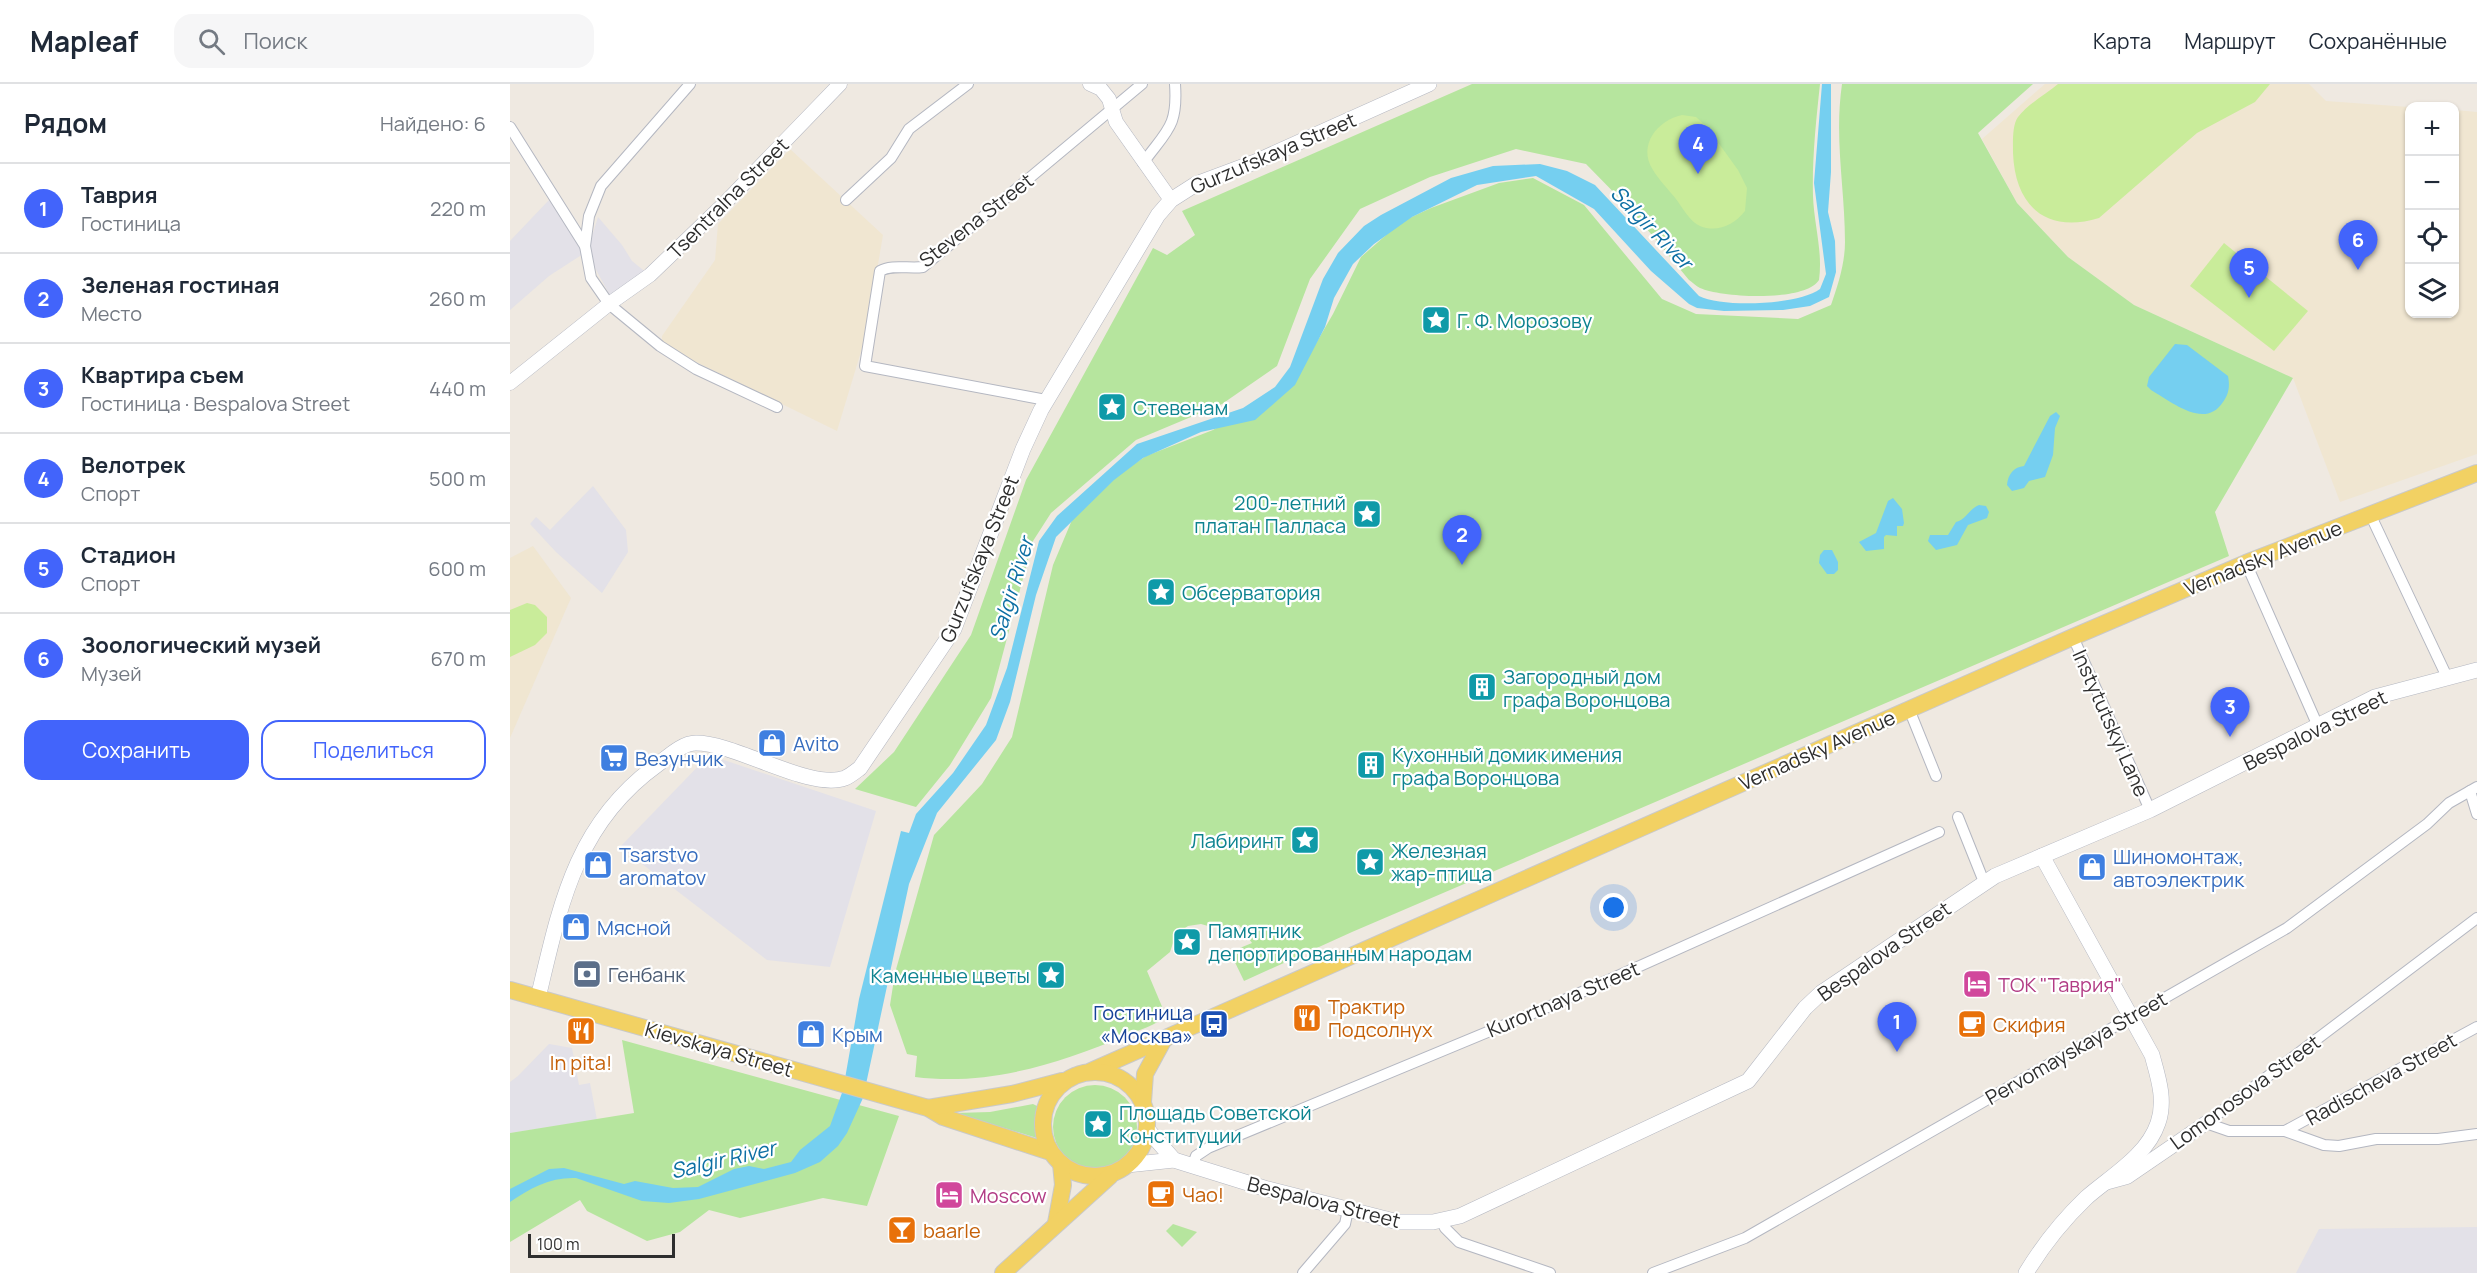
<!DOCTYPE html>
<html lang="ru">
<meta charset="utf-8">
<style>
body{margin:0;font-family:Manrope,sans-serif;background:#f6f6f7;color:#1f2937}
.controls{position:absolute;right:18px;top:18px;display:grid;overflow:hidden;border-radius:12px;box-shadow:0 2px 4px #0004}
.controls button{width:54px;height:54px;display:grid;place-items:center;padding:0;border:0;border-bottom:2px solid #e0e1e3;background:#fff;color:#1f2937;font:30px sans-serif}
.scale{position:absolute;left:18px;bottom:15px;width:147px;box-sizing:border-box;padding-left:6px;border:3px solid #2e2e2e;border-top:0;font-size:16px;line-height:21px;white-space:nowrap;color:#2e2e2e;-webkit-text-stroke:4px #fff;paint-order:stroke}
.you{position:absolute;left:1104px;top:824px;width:21px;height:21px;margin:-15px;border:4px solid #fff;border-radius:50%;background:#1a73e8;box-shadow:0 0 0 9px #1a73e833}
.badge{display:grid;place-items:center;width:39px;height:39px;border-radius:50%;background:#4264fb;color:#fff;font-size:20px;font-weight:700}
.pin{position:absolute;translate:-50% -50px;filter:drop-shadow(0 2px 3px #0008)}
.pin::after{content:'';position:absolute;top:32px;width:21px;height:18px;background:inherit;clip-path:polygon(0 0,100% 0,50% 100%)}
.list{margin:0;padding:0;list-style:none}
h2{display:flex;justify-content:space-between;align-items:center;height:78px;margin:0;padding:0 24px;font-size:26px}
h2 small{font-size:20px;font-weight:400;color:#747a83}
.list li{display:grid;grid-template-columns:39px 1fr auto;gap:18px;align-items:center;box-sizing:border-box;height:90px;padding:0 24px;border-top:2px solid #e0e1e3}
.list b{display:block;font-size:22px;white-space:nowrap}
.list p{margin:0;font-size:20px;white-space:nowrap;color:#747a83}
.list em{font-size:20px;font-style:normal;color:#747a83}
.actions{display:flex;gap:12px;padding:18px 24px}
.actions a{flex:1;padding:14px 0;border:2px solid #4264fb;border-radius:18px;text-align:center;font-size:21px;color:#4264fb}
.actions .main{background:#4264fb;color:#fff}
.icon{flex:none;width:33px;height:33px;fill:none;stroke:currentColor;stroke-width:2;stroke-linecap:round;stroke-linejoin:round}
.map{position:relative;flex:none;width:1967px;height:1189px;overflow:hidden}
header{display:flex;align-items:center;gap:36px;box-sizing:border-box;height:84px;padding:0 30px;background:#fff;border-bottom:2px solid #e0e1e3}
header strong{font-size:28px}
nav{display:flex;gap:33px;margin-inline-start:auto;font-size:21px}
.search{width:420px;height:54px;background:#f6f6f7;display:flex;align-items:center;gap:15px;box-sizing:border-box;padding:0 21px;border-radius:18px;color:#747a83;font-size:22px}
main{display:flex}
aside{flex:1;background:#fff}
.map>svg:first-child{display:block}
</style>
<header>
<strong>Mapleaf</strong>
<div class="search"><svg class="icon" aria-label="search" viewBox="0 0 24 24"><circle cx="10" cy="10" r="6"/><path d="M15 15l6 6"/></svg>Поиск</div>
<nav><a>Карта</a><a>Маршрут</a><a>Сохранённые</a></nav>
</header>
<main>
<aside>
<h2>Рядом<small>Найдено: 6</small></h2>
<ul class="list">
<li><span class="badge">1</span><div><b>Таврия</b><p>Гостиница</p></div><em>220 m</em></li>
<li><span class="badge">2</span><div><b>Зеленая гостиная</b><p>Место</p></div><em>260 m</em></li>
<li><span class="badge">3</span><div><b>Квартира съем</b><p>Гостиница · Bespalova Street</p></div><em>440 m</em></li>
<li><span class="badge">4</span><div><b>Велотрек</b><p>Спорт</p></div><em>500 m</em></li>
<li><span class="badge">5</span><div><b>Стадион</b><p>Спорт</p></div><em>600 m</em></li>
<li><span class="badge">6</span><div><b>Зоологический музей</b><p>Музей</p></div><em>670 m</em></li>
</ul>
<div class="actions"><a class="main">Сохранить</a><a>Поделиться</a></div>
</aside>
<div class="map">
<svg width="1967" height="1189" viewBox="0 0 1967 1189">
<rect width="100%" height="100%" fill="#efe9e1"/>
<g fill="#e3e1e8">
<path d="M39 116 73 163V170L39 192 0 226V157Z"/>
<path d="M88 133 112 161 122 177 138 190 102 215 85 184 79 162Z"/>
<path d="M83 402 116 446 118 468 92 509 46 468 20 440 26 433 40 446Z"/>
<path d="M199 671 366 727 320 883 257 876 110 763Z"/>
<path d="M39 960 62 964 69 1001 80 999 87 1036 0 1049V998L8 992Z"/>
<path d="M1967 1143V1189H1786L1809 1145Z"/>
</g>
<g fill="#f0e6d1">
<path d="M1535 0H1799L1816 17 1899 23 1900 230H1944L1945 26 1967 28V370L1830 418 1783 294 1624 221 1558 173 1507 119 1472 55Z"/>
<path d="M280 65 373 151 356 251 327 347 182 276 152 258V252L205 176 208 140Z"/>
<path d="M23 462 61 514 0 654V474Z"/>
</g>
<g fill="#b6e59e">
<path d="M962 0H1310C1306 37 1302 75 1303 112 1304 141 1313 167 1309 196 1296 218 1212 214 1190 204 1186 202 1182 198 1179 196L1122 127 1076 80 1006 65 920 93 850 125 800 195 767 282 712 320 626 356 541 429 523 457 481 614 440 681 406 723 345 705 384 668 461 551 516 396 643 164 657 171 685 151 672 127Z"/>
<path d="M1332 0H1523L1468 49 1507 119 1558 173 1624 221 1783 294 1705 428 1719 472 842 848 734 897 720 868 742 859 729 841 705 844 691 840 678 842 666 850 660 868 637 887 656 932C647 941 628 946 615 952 548 980 479 1002 405 993L407 972 397 970 380 921 385 889 424 751 472 700 502 653 543 481 562 436 602 395 636 372 703 346 783 299 823 230 851 173 891 138 921 124 989 99 1023 94 1074 121 1152 215 1186 230 1288 235 1321 221C1328 201 1335 179 1335 158 1335 104 1324 55 1332 0Z"/>
<path d="M112 956 389 1032 357 1122 313 1114 230 1134 199 1126 170 1148 137 1157 77 1127 70 1116 0 1158V1049L124 1029Z"/>
<circle cx="585" cy="1043" r="42"/>
<path d="M523 1020 531 1024 527 1054 445 1029 480 1028Z"/>
<path d="M663 1140 687 1148 672 1163 656 1147Z"/>
</g>
<g fill="#c9ec9a">
<path d="M1548 0H1760L1745 18 1687 49 1589 134C1536 150 1505 122 1503 69 1503 59 1502 41 1508 33 1518 20 1536 10 1548 0Z"/>
<path d="M1172 31 1186 33 1197 43 1228 86 1237 104 1235 127C1224 141 1207 149 1190 142 1180 138 1172 123 1166 115 1158 105 1149 96 1143 86 1127 61 1148 36 1172 31Z"/>
<path d="M1714 159 1798 227 1764 267 1680 202Z"/>
<path d="M17 519 25 521 37 533V549L25 561 0 573V526Z"/>
</g>
<g fill="#75cff0">
<path d="M1312 0H1321V88L1318 128 1325 157 1326 188 1319 213 1300 222 1273 226 1214 227 1187 224 1179 220 1141 187 1084 125 1026 92 967 101 902 133 864 160 843 180 824 214 815 243 785 301 745 336 691 348 633 374 604 396 546 453 526 511 500 618 486 656 427 729 399 800 353 1014 337 1049 328 1062 310 1078 285 1089 189 1115 159 1119 132 1117 66 1094C41 1093 20 1104 0 1118V1105L39 1085 54 1084 114 1100 125 1097 163 1104 188 1103 224 1085 239 1082 254 1085 281 1078 290 1066 320 1042 333 1006 349 915 391 747 399 749 406 730 443 689 476 641 497 584 529 457 547 432 627 360 733 324 765 303 780 283 813 195 828 169 854 142 871 131 941 94 983 82 1030 80 1057 87 1085 101 1189 212C1213 224 1288 221 1310 205L1316 190 1304 99Z"/>
<path d="M1665 260 1677 261 1718 292C1720 302 1719 310 1713 318 1695 346 1662 318 1641 306L1637 302 1639 293Z"/>
<path d="M1546 328 1550 332 1545 344 1543 371 1535 393 1519 397 1514 404 1502 407 1497 401C1498 390 1504 383 1514 382L1540 332Z"/>
<path d="M1383 414 1392 425 1394 439 1393 442H1387V452L1376 451 1374 453V465L1356 467 1349 458 1366 449 1378 417Z"/>
<path d="M1469 421 1476 422 1479 428 1477 434 1458 441 1447 461 1426 466 1418 457 1420 451H1438L1446 438C1457 435 1459 425 1469 421Z"/>
<path d="M1314 466H1322L1328 478V486L1324 490H1317L1309 479 1310 471Z"/>
</g>
<g fill="none" stroke-linecap="round" stroke-linejoin="round">
<g stroke="#b4b7c1" stroke-width="12">
<g id="minor">
<path d="M0 43 75 162 81 194 99 220 150 262 186 285 267 323"/>
<path d="M633 79C657 46 668 43 665 0"/>
<path d="M336 116 381 74 399 45 458 0"/>
<path d="M75 162 79 132 91 102 180 0"/>
<path d="M536 316 355 282 370 187C382 180 399 185 413 183L632 0"/>
<path d="M1860 430 1937 593"/>
<path d="M1736 479 1807 640"/>
<path d="M1563 553 1640 726"/>
<path d="M1399 625 1426 692"/>
<path d="M1960 707 1967 730"/>
<path d="M1448 733 1474 798"/>
<path d="M1696 1039 1967 834"/>
<path d="M1696 1039 1719 1047H1775L1814 1061 1829 1062 1866 1055H1928L1967 1050"/>
<path d="M1775 1047 1967 943"/>
<path d="M682 1083 686 1072 698 1064 1045 920 1429 748"/>
<path d="M932 1137 935 1144 949 1158 1040 1189"/>
<path d="M793 1189 835 1140 838 1126"/>
<path d="M1143 1189 1235 1154 1777 844 1917 740 1939 719 1967 703"/>
</g>
</g>
<g stroke="#b4b7c1" stroke-width="15">
<g id="tertiary">
<path d="M580 0 591 5 599 15 606 38 661 116"/>
<path d="M0 299 99 220 140 191 214 120 330 0"/>
<path d="M1595 1099 1617 1093 1696 1039"/>
</g>
</g>
<g stroke="#b4b7c1" stroke-width="16">
<g id="secondary">
<path d="M28 914C50 822 65 740 147 681 158 673 172 659 186 659 226 659 300 707 335 694 340 692 346 687 350 684L444 545 513 365 531 326 648 131 661 116 686 100 745 78 919 0"/>
<path d="M637 1045 664 1076"/>
<path d="M617 1081 664 1076 754 1104 888 1138H923L950 1132 1238 997 1295 924 1311 909 1485 792 1640 726 1865 613 1967 586"/>
<path d="M1516 1189C1533 1161 1553 1136 1576 1114 1601 1092 1637 1072 1648 1039 1656 1016 1648 993 1642 971L1532 772"/>
</g>
</g>
<g stroke="#c9c9c9" stroke-width="18">
<g id="primary">
<path d="M0 906 418 1024 433 1033 537 1067"/>
<path d="M581 987 1563 553 1736 479 1967 389"/>
<circle cx="585" cy="1040" r="52"/>
<path d="M633 1018 635 990 653 957"/>
<path d="M418 1024 502 1010 552 997"/>
<path d="M546 1139 553 1101 551 1080"/>
<path d="M493 1189 600 1092"/>
</g>
</g>
<use href="#minor" stroke="#fff" stroke-width="10"/>
<use href="#tertiary" stroke="#fff" stroke-width="14"/>
<use href="#secondary" stroke="#fff" stroke-width="15"/>
<use href="#primary" stroke="#f2d163" stroke-width="16"/>
</g>
<defs>
<g id="sight-square" transform="scale(1.5)"><rect x="-9" y="-9" width="18" height="18" rx="4" fill="#0f9aa8" stroke="#fff"/><path d="M0-6L1.8-2.2L6-1.7L2.9 1.2L3.7 5.4L0 3.3L-3.7 5.4L-2.9 1.2L-6-1.7L-1.8-2.2Z" fill="#fff"/></g>
<g id="building-square" transform="scale(1.5)"><rect x="-9" y="-9" width="18" height="18" rx="4" fill="#0f9aa8" stroke="#fff"/><path d="M-4-6H4V6H1V3H-1V6H-4ZM-2.5-4.3h1.7v1.8h-1.7ZM.8-4.3h1.7v1.8H.8ZM-2.5-1h1.7V.8h-1.7ZM.8-1h1.7V.8H.8Z" fill="#fff"/></g>
<g id="shop-square" transform="scale(1.5)"><rect x="-9" y="-9" width="18" height="18" rx="4" fill="#3f7fe0" stroke="#fff"/><path d="M-5-2.5h2.3a2.7 3.5 0 0 1 5.4 0H5L5.5 6h-11ZM-1.5-2.5h3a1.5 2.3 0 0 0-3 0Z" fill="#fff"/></g>
<g id="supermarket-square" transform="scale(1.5)"><rect x="-9" y="-9" width="18" height="18" rx="4" fill="#3f7fe0" stroke="#fff"/><path d="M-6-5.5h2.5l.6 2H6L4.5 2H-2.5L-4.4-4H-6ZM-1.5 3.2a1.3 1.3 0 1 0 .1 0ZM3 3.2a1.3 1.3 0 1 0 .1 0Z" fill="#fff"/></g>
<g id="bank-square" transform="scale(1.5)"><rect x="-9" y="-9" width="18" height="18" rx="4" fill="#5c6f8a" stroke="#fff"/><path d="M-6-4H6V4H-6ZM0-2.3a2.3 2.3 0 1 0 0 4.6a2.3 2.3 0 1 0 0-4.6Z" fill="#fff"/></g>
<g id="hotel-square" transform="scale(1.5)"><rect x="-9" y="-9" width="18" height="18" rx="4" fill="#d1479c" stroke="#fff"/><path d="M-6-4.5h1.5V1H6V5H4.5V3h-9V5H-6ZM-4 0a1.8 1.8 0 1 1 3.6 0ZM.5 0V-2.5h3Q6-2.5 6 0Z" fill="#fff"/></g>
<g id="restaurant-square" transform="scale(1.5)"><rect x="-9" y="-9" width="18" height="18" rx="4" fill="#e8710a" stroke="#fff"/><path d="M-5-6h1v4h1v-4h1v4h1v-4h1v5L-1.5 .5V6h-2V.5L-5-1ZM5-6V6H3V1.5H1.5Q1.5-4 5-6Z" fill="#fff"/></g>
<g id="bus-square" transform="scale(1.5)"><rect x="-9" y="-9" width="18" height="18" rx="4" fill="#1a4fb4" stroke="#fff"/><path d="M-5-6H5V4H4V6H2V4H-2V6H-4V4H-5ZM-3.5-4V0h7V-4ZM-3.5 1.2v1.5H-2V1.2ZM2 1.2v1.5H3.5V1.2Z" fill="#fff"/></g>
<g id="cafe-square" transform="scale(1.5)"><rect x="-9" y="-9" width="18" height="18" rx="4" fill="#e8710a" stroke="#fff"/><path d="M-5.5-4.5H6V0H3Q3 3.5 0 3.5H-2.5Q-5.5 3.5-5.5 0ZM3-3.2v2h1.7v-2ZM-6 4.5H4V6H-6Z" fill="#fff"/></g>
<g id="bar-square" transform="scale(1.5)"><rect x="-9" y="-9" width="18" height="18" rx="4" fill="#e8710a" stroke="#fff"/><path d="M-6-5H6L.8 .8V4.5H3.5V6h-7V4.5H-.8V.8Z" fill="#fff"/></g>
</defs>
<g fill-rule="evenodd">
<use href="#sight-square" x="926" y="236"/>
<use href="#sight-square" x="602" y="323"/>
<use href="#sight-square" x="857" y="430"/>
<use href="#sight-square" x="651" y="508"/>
<use href="#building-square" x="972" y="603"/>
<use href="#shop-square" x="262" y="659"/>
<use href="#supermarket-square" x="104" y="674"/>
<use href="#building-square" x="861" y="681"/>
<use href="#sight-square" x="795" y="756"/>
<use href="#sight-square" x="860" y="778"/>
<use href="#shop-square" x="88" y="781"/>
<use href="#shop-square" x="1582" y="783"/>
<use href="#shop-square" x="66" y="843"/>
<use href="#sight-square" x="677" y="858"/>
<use href="#bank-square" x="77" y="890"/>
<use href="#sight-square" x="541" y="891"/>
<use href="#hotel-square" x="1467" y="900"/>
<use href="#restaurant-square" x="797" y="934"/>
<use href="#bus-square" x="704" y="940"/>
<use href="#cafe-square" x="1462" y="940"/>
<use href="#restaurant-square" x="71" y="947"/>
<use href="#shop-square" x="301" y="950"/>
<use href="#sight-square" x="588" y="1040"/>
<use href="#cafe-square" x="651" y="1110"/>
<use href="#hotel-square" x="439" y="1111"/>
<use href="#bar-square" x="392" y="1146"/>
</g>
<g text-anchor="middle" dominant-baseline="central" stroke-width="4.5" stroke-linejoin="round" paint-order="stroke">
<g font-size="20" fill="#2e2e2e" stroke="#fff">
<text transform="translate(763 69) rotate(-23)">Gurzufskaya Street</text>
<text transform="translate(218 114) rotate(-45)">Tsentralna Street</text>
<text transform="translate(466 136) rotate(-38)">Stevena Street</text>
<text transform="translate(1753 474) rotate(-22)">Vernadsky Avenue</text>
<text transform="translate(469 475) rotate(-68)">Gurzufskaya Street</text>
<text transform="translate(1601 639) rotate(66)">Instytutskyi Lane</text>
<text transform="translate(1805 646) rotate(-26)">Bespalova Street</text>
<text transform="translate(1307 666) rotate(-24)">Vernadsky Avenue</text>
<text transform="translate(1374 867) rotate(-35)">Bespalova Street</text>
<text transform="translate(1053 915) rotate(-23)">Kurortnaya Street</text>
<text transform="translate(1566 964) rotate(-30)">Pervomayskaya Street</text>
<text transform="translate(209 965) rotate(16)">Kievskaya Street</text>
<text transform="translate(1871 995) rotate(-29)">Radischeva Street</text>
<text transform="translate(1735 1008) rotate(-36)">Lomonosova Street</text>
<text transform="translate(814 1118) rotate(14)">Bespalova Street</text>
</g>
<g font-size="20" fill="#0d838f" stroke="#fff" text-anchor="start">
<text x="947" y="236">Г. Ф. Морозову</text>
<text x="623" y="323">Стевенам</text>
<text x="836" y="418" text-anchor="end">200-летний<tspan x="836" dy="23">платан Палласа</tspan></text>
<text x="672" y="508">Обсерватория</text>
<text x="993" y="592">Загородный дом<tspan x="993" dy="23">графа Воронцова</tspan></text>
<text x="882" y="670">Кухонный домик имения<tspan x="882" dy="23">графа Воронцова</tspan></text>
<text x="774" y="756" text-anchor="end">Лабиринт</text>
<text x="881" y="766">Железная<tspan x="881" dy="23">жар-птица</tspan></text>
<text x="698" y="846">Памятник<tspan x="698" dy="23">депортированным народам</tspan></text>
<text x="520" y="891" text-anchor="end">Каменные цветы</text>
<text x="609" y="1028">Площадь Советской<tspan x="609" dy="23">Конституции</tspan></text>
</g>
<g font-size="20" fill="#366cbe" stroke="#fff" text-anchor="start">
<text x="283" y="659">Avito</text>
<text x="125" y="674">Везунчик</text>
<text x="109" y="770">Tsarstvo<tspan x="109" dy="23">aromatov</tspan></text>
<text x="1603" y="772">Шиномонтаж,<tspan x="1603" dy="23">автоэлектрик</tspan></text>
<text x="87" y="843">Мясной</text>
<text x="322" y="950">Крым</text>
</g>
<g font-size="20" fill="#4e5e75" stroke="#fff" text-anchor="start">
<text x="98" y="890">Генбанк</text>
</g>
<g font-size="20" fill="#b23c85" stroke="#fff" text-anchor="start">
<text x="1488" y="900">ТОК "Таврия"</text>
<text x="460" y="1111">Moscow</text>
</g>
<g font-size="20" fill="#c56008" stroke="#fff" text-anchor="start">
<text x="818" y="922">Трактир<tspan x="818" dy="23">Подсолнух</tspan></text>
<text x="1483" y="940">Скифия</text>
<text x="71" y="978" text-anchor="middle">In pita!</text>
<text x="672" y="1110">Чао!</text>
<text x="413" y="1146">baarle</text>
</g>
<g font-size="20" fill="#164399" stroke="#fff" text-anchor="end">
<text x="683" y="928">Гостиница<tspan x="683" dy="23">«Москва»</tspan></text>
</g>
<g font-size="21" font-style="italic" fill="#0d6fa3" stroke="#fff">
<text transform="translate(1142 143) rotate(46)">Salgir River</text>
<text transform="translate(501 505) rotate(-73)">Salgir River</text>
<text transform="translate(213 1075) rotate(-13)">Salgir River</text>
</g>
</g>
</svg>
<div class="controls">
<button>+</button>
<button>−</button>
<button><svg class="icon" aria-label="locate" viewBox="0 0 24 24"><circle cx="12" cy="12" r="6"/><path d="M12 2v4M12 18v4M2 12h4M18 12h4"/></svg></button>
<button><svg class="icon" aria-label="layers" viewBox="0 0 24 24"><path d="M12 4l9 5-9 5-9-5zM3 14l9 5 9-5"/></svg></button>
</div>
<div class="scale">100 m</div>
<div class="you"></div>
<div class="pin badge" style="left:1387px;top:968px">1</div>
<div class="pin badge" style="left:952px;top:481px">2</div>
<div class="pin badge" style="left:1720px;top:653px">3</div>
<div class="pin badge" style="left:1188px;top:90px">4</div>
<div class="pin badge" style="left:1739px;top:214px">5</div>
<div class="pin badge" style="left:1848px;top:186px">6</div>
</div>
</main>
